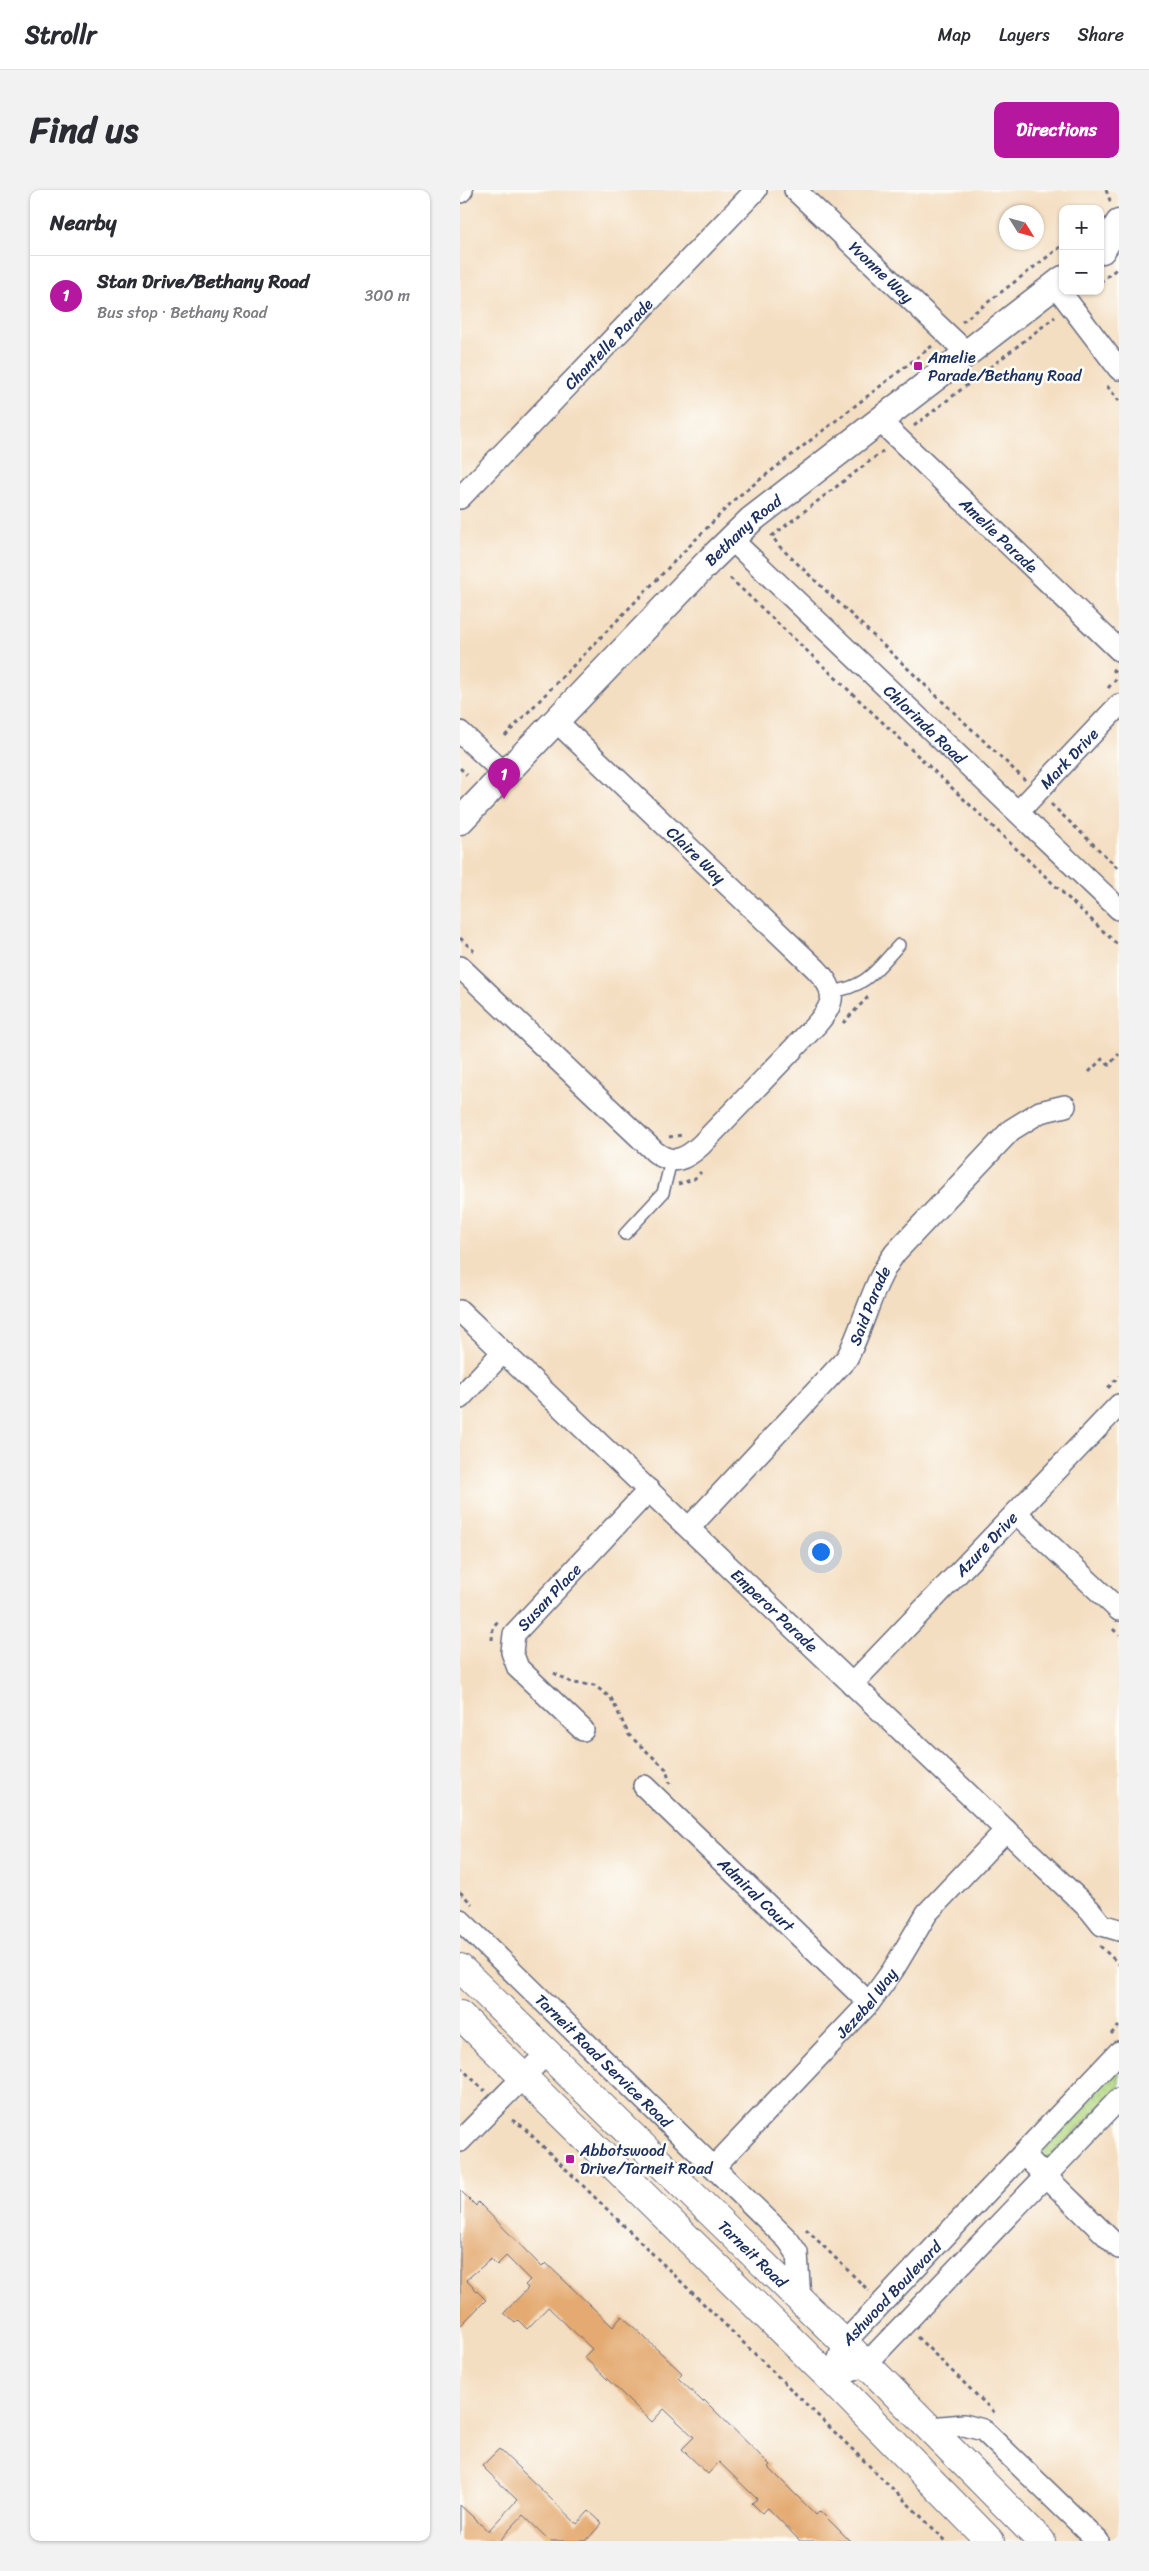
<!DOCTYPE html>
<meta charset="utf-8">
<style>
body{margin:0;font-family:Sriracha,sans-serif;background:#f2f2f3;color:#2b2b33}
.controls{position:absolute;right:15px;top:15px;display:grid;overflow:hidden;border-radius:10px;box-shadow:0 1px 4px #0004}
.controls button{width:45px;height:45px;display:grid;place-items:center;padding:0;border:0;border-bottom:1px solid #e1e1e2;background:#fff;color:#2b2b33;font:25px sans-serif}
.compass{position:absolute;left:539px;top:15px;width:45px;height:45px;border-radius:50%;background:#fff;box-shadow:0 1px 4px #0004;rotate:127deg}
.you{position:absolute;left:360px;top:1361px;width:18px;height:18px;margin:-12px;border:4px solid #fff;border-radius:50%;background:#1a73e8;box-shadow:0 0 0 8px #1a73e833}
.badge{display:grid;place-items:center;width:32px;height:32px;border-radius:50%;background:#b5179e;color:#fff;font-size:16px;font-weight:700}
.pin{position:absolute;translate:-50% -41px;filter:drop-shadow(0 1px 2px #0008)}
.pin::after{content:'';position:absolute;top:26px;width:18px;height:15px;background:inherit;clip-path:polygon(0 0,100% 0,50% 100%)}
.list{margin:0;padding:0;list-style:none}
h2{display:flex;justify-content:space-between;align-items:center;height:65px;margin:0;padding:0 20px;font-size:21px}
h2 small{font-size:16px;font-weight:400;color:#7c7c81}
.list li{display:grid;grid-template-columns:32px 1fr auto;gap:15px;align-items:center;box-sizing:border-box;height:80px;padding:0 20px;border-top:1px solid #e1e1e2}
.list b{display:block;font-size:19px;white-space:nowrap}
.list p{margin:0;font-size:16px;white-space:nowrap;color:#7c7c81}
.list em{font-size:16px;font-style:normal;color:#7c7c81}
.map{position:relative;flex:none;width:659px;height:2351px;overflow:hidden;border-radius:10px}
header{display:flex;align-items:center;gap:30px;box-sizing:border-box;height:70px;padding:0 25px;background:#fff;border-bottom:1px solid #e1e1e2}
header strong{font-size:24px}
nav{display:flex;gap:28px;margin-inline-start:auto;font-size:18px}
.intro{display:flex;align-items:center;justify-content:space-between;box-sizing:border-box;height:120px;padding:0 30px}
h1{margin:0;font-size:35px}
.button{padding:12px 22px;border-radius:10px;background:#b5179e;color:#fff;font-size:18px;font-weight:700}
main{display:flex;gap:30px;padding:0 30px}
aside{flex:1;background:#fff;border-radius:10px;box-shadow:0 1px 4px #0004}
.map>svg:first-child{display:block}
</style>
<header>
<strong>Strollr</strong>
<nav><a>Map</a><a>Layers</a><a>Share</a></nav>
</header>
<div class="intro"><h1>Find us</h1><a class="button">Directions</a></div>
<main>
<aside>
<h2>Nearby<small></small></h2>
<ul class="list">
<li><span class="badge">1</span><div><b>Stan Drive/Bethany Road</b><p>Bus stop · Bethany Road</p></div><em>300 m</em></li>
</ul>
</aside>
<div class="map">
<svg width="659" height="2351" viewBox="0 0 659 2351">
<defs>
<pattern id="grass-dots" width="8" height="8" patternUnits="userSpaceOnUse" patternTransform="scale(1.25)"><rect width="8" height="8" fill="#b2d882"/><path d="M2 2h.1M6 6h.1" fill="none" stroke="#98ba73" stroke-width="1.8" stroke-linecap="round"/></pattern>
</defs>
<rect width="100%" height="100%" fill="#fdfcf7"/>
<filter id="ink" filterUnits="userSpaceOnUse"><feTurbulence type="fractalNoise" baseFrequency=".02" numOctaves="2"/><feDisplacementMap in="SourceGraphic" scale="10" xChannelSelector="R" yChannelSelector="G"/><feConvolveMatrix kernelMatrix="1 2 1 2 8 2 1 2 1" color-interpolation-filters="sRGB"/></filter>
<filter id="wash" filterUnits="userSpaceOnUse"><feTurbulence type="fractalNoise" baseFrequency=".0096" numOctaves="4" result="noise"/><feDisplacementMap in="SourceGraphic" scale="20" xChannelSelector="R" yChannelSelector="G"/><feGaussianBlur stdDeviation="1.12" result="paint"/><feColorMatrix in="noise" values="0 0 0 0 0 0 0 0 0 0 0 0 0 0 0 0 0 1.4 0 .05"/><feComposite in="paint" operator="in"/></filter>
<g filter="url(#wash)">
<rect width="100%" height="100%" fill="#f4dec1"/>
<path fill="url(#grass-dots)" stroke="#668470" d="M659 1874V1899L588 1969 584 1968 579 1960Z"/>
<g id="blocks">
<g fill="#e4aa71">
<path d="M0 2000 16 2016 18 2012 82 2077 86 2073 153 2137 162 2126 222 2183 218 2188 243 2212 244 2210 310 2275 308 2277 356 2325 360 2321 390 2351H340L308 2318 302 2323 292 2313 297 2309 259 2272 248 2284 222 2259 234 2247 204 2219 192 2232 124 2167 132 2159 88 2117 67 2139 58 2130 55 2133 44 2123 68 2098 65 2095 70 2090 46 2066 37 2075 31 2069 6 2090 26 2110 0 2136Z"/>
<path d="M39 2259 117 2334 129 2321 142 2333 126 2351H90L63 2325 39 2351H0V2315L28 2341 57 2310 22 2276Z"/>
</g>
</g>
</g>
<g filter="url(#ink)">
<use href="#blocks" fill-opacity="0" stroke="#676c81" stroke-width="1"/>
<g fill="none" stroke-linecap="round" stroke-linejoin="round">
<g stroke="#676c81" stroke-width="14">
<g id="service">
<path d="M371 802C407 797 416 780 439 755"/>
<path d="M165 1044 203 1003 211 971"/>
</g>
</g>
<g stroke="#676c81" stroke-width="24">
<g id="minor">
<path id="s1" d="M335 0 506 162"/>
<path d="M0 2 2 0"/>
<path d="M595 95 659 179"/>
<path id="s2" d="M419 230 659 460"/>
<path id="s3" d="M0 308 296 0"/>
<path id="s4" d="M271 349 659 719"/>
<path d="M0 542 45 584"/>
<path id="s5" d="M558 622 659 515"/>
<path d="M0 777 195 962C213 976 226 969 241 955L356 835C376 812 377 801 356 779L96 531"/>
<path id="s6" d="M0 1121 630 1720 642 1735 659 1740"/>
<path d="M0 1208 43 1162"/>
<path d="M556 1323 659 1420"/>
<path id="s7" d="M229 1338 387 1168C405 1133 412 1094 435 1063L551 940 580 922 605 916"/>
<path id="s8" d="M392 1494 659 1215"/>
<path id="s9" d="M123 1540 58 1478 52 1462 54 1444 189 1300"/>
<path id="s10" d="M184 1596 409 1813"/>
<path id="s11" d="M0 1730 328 2050 337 2063 340 2110"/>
<path d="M0 1951 87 1863"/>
<path d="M563 1964 659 2058"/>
<path id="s12" d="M254 1977 409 1813 433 1780 467 1723 546 1640"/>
<path id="s13" d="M372 2190 384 2153 659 1862"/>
<path d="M372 2190 406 2174 659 1909"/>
<path d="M470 2238 504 2235 523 2240 638 2351"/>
</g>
</g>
<g stroke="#676c81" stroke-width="29">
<g id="tertiary">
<path d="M642 60 659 33"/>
<path id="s14" d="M0 631 250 370 291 330 603 89"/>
</g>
</g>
<g stroke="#676c81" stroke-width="30">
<g id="secondary">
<path id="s15" d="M0 1778 406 2174 581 2351"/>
<path d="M0 1825 372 2190 530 2351"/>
</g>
</g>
<g stroke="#676c81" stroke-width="3" stroke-dasharray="4 4" stroke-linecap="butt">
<path d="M646 0 651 13"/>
<path d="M640 92 659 77"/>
<path d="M502 132 603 55"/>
<path d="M647 196 659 211"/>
<path d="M454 236 595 127"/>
<path d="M423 261 312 346 319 356 565 590"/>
<path d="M270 388 659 756"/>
<path d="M652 479 659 485"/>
<path d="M648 498 659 486"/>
<path d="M45 546 275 309 472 156"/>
<path d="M0 578 7 585"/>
<path d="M591 614 659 679"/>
<path d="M0 748 14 761"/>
<path d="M383 833 408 807 406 805"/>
<path d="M629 882 642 869 649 875 659 864"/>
<path d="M209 947 222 945"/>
<path d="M218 994 234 989 241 982"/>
<path d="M648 1198 659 1186"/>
<path d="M653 1439 659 1445"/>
<path d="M32 1450 33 1437 38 1431"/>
<path d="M94 1483 112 1493 134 1495 151 1508 169 1545 206 1579 210 1594"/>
<path d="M0 1702 12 1714"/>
<path d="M640 1756 659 1774"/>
<path d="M651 1844 659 1836"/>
<path d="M0 1877 25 1901"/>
<path d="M52 1930 62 1936 486 2351"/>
<path d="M346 2039 409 2101"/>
<path d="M457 2147 535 2223"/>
</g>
<use href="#service" stroke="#fff" stroke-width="11"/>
<use href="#minor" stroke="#fff" stroke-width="21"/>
<use href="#tertiary" stroke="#fff" stroke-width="26"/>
<use href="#secondary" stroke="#fff" stroke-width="28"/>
</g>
</g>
<g fill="#b5179e" stroke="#fdfcf7" stroke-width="2">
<rect x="453" y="171" width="10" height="10" rx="2.5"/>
<rect x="105" y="1964" width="10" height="10" rx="2.5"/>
</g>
<g text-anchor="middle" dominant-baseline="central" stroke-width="5" stroke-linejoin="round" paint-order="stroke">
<g font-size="16" fill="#1b2f5e" stroke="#fdfcf7">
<text stroke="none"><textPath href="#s1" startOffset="119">Yvonne Way</textPath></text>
<text stroke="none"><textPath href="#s3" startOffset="214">Chantelle Parade</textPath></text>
<text stroke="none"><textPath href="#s14" startOffset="406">Bethany Road</textPath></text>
<text stroke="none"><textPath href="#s2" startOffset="166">Amelie Parade</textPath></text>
<text stroke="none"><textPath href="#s4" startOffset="268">Chlorinda Road</textPath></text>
<text stroke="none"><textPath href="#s5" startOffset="74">Mark Drive</textPath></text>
<text transform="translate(236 665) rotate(44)">Claire Way</text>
<text stroke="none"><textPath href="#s7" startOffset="289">Said Parade</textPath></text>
<text stroke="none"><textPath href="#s8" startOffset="194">Azure Drive</textPath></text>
<text stroke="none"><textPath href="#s9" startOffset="176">Susan Place</textPath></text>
<text stroke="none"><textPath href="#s6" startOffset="434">Emperor Parade</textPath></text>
<text stroke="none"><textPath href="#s10" startOffset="156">Admiral Court</textPath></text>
<text stroke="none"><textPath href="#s12" startOffset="224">Jezebel Way</textPath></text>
<text stroke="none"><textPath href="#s11" startOffset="201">Tarneit Road Service Road</textPath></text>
<text stroke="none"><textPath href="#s15" startOffset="409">Tarneit Road</textPath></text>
<text stroke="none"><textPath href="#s13" startOffset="108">Ashwood Boulevard</textPath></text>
</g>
<g font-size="16" fill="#1b2f5e" stroke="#fdfcf7" text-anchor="start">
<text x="468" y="167">Amelie<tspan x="468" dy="18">Parade/Bethany Road</tspan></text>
<text x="120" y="1960">Abbotswood<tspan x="120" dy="18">Drive/Tarneit Road</tspan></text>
</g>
</g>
</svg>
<div class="controls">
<button>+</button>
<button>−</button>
</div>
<svg class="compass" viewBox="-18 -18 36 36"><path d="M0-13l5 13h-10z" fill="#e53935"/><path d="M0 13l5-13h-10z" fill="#7c7c81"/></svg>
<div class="you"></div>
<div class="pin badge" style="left:44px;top:609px">1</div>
</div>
</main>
